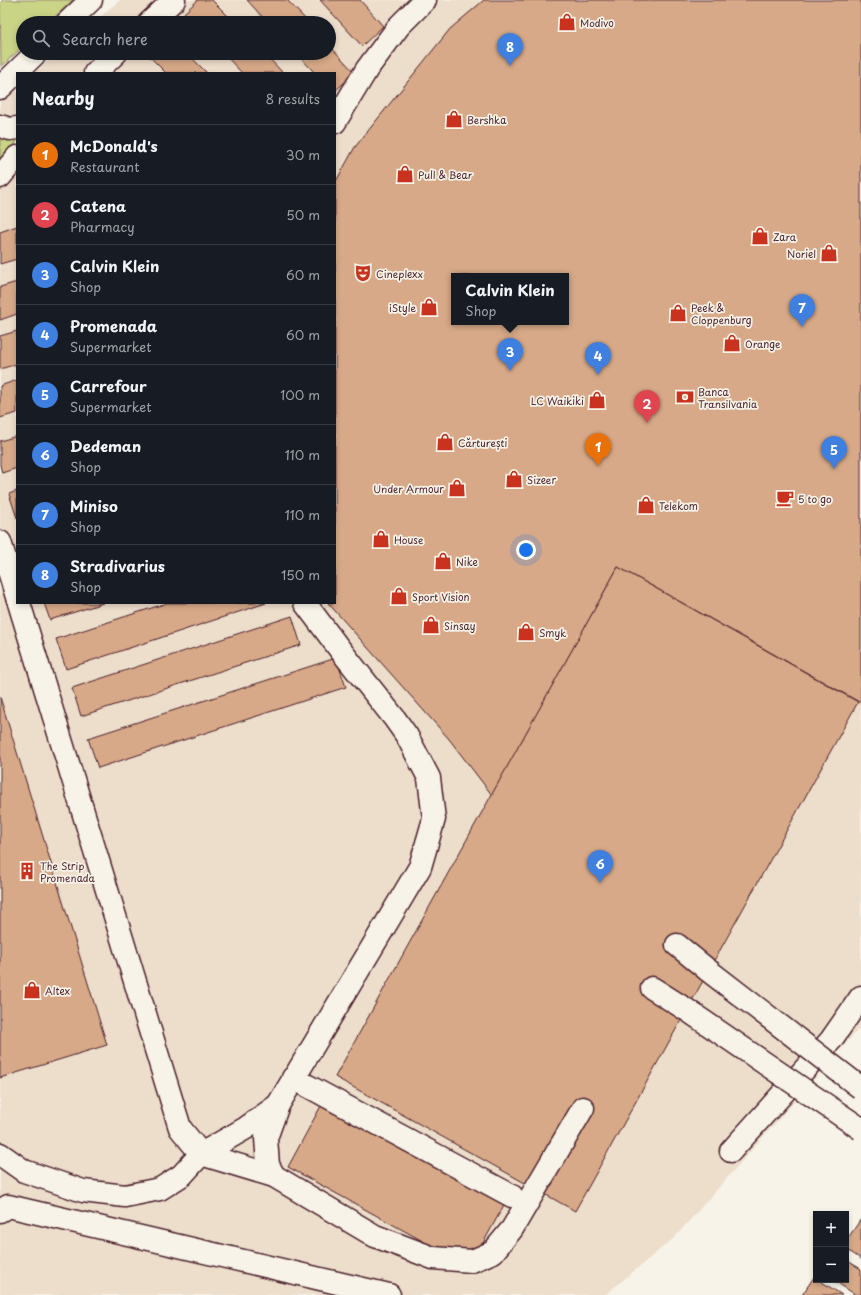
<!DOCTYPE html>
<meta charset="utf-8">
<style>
body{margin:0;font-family:"Playpen Sans",sans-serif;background:#20242c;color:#f1f3f6}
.controls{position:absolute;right:12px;bottom:12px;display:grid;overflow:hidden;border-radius:0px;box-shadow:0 2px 6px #0003}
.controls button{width:36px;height:36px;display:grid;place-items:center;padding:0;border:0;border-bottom:1px solid #363941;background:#171b24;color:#f1f3f6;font:20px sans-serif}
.you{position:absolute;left:526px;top:550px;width:14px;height:14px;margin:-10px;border:3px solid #fff;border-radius:50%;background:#1a73e8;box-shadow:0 0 0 6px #1a73e833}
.badge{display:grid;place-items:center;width:26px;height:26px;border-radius:50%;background:#c8321e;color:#fff;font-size:13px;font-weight:700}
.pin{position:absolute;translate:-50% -33px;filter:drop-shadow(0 1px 2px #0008)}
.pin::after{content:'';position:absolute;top:21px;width:14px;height:12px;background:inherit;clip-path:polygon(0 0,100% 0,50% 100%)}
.popup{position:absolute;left:451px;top:273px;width:118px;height:52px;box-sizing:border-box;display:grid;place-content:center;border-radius:0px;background:#171b24;filter:drop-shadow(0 1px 3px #0005);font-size:13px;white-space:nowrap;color:#9ea1a6}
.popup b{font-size:15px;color:#f1f3f6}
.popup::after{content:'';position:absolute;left:50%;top:100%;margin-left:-8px;border:8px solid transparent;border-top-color:#171b24}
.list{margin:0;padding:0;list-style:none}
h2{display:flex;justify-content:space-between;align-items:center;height:52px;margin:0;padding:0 16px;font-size:17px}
h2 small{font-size:13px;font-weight:400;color:#9ea1a6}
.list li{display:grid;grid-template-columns:26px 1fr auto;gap:12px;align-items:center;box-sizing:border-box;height:60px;padding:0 16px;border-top:1px solid #363941}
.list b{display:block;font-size:15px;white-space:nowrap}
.list p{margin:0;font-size:13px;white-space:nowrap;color:#9ea1a6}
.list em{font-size:13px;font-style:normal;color:#9ea1a6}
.icon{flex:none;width:22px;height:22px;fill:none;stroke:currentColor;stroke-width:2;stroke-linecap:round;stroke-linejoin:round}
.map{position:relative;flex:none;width:861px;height:1295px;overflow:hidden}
.search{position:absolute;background:#171b24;box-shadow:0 2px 6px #0003;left:16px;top:16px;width:320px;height:44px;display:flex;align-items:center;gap:10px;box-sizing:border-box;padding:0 14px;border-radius:22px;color:#9ea1a6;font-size:15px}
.panel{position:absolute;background:#171b24;box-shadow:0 2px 6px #0003;left:16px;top:72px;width:320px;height:532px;border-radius:0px}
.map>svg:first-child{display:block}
</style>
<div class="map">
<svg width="861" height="1295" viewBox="0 0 861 1295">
<rect width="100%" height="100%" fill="#f7f3e8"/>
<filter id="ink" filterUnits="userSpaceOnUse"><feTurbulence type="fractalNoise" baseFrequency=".025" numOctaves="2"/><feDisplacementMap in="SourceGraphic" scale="8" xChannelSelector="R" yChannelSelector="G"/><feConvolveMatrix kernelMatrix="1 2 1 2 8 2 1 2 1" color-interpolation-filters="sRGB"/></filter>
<g filter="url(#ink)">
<path fill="#edddcb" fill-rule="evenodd" d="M120 0H861V1026L675 1237 605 1295H0V102L17 87V603H335V73H34L57 53H329V23H93ZM454 276H566V322H454Z"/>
<g fill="#c9d487" stroke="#8a7a59">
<path d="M3 0H73L48 23H23V46L1 67 0 3Z"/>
<path d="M0 137 17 138V141L0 161Z"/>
</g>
<g fill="#d7a988" stroke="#4a1f2b" fill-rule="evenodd">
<path d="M198 0H212L235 23H193L184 13Z"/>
<path d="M247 0H287L309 23H268Z"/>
<path d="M320 0H360L383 26 362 46Z"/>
<path d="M484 0H861V703L618 567 492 795 449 739 328 603H335V183L355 147 450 29ZM454 276H566V322H454Z"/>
<path d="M329 45 355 73 335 91V73H315L296 53H329Z"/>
<path d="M146 53H187L207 73H166Z"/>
<path d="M223 53H264L283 73H242Z"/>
<path d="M17 226V259L0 264V232Z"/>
<path d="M17 282V314L0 320V287Z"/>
<path d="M17 331V364L0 369V336Z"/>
<path d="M17 380V413L0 418V386Z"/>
<path d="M17 436V468L2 473 0 465V441Z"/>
<path d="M17 491V518L9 494Z"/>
<path d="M618 567 858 702 575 1211 335 1077Z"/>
<path d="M44 603H103L50 620Z"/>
<path d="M167 603H266L66 669 56 639Z"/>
<path d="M292 616 301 645 81 716 72 688Z"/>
<path d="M336 658 346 687 98 768 88 738Z"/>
<path d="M0 697 107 1045 0 1078Z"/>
<path d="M322 1104 505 1203 470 1267 288 1167Z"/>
<path d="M861 1219V1259L846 1249V1241Z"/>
<path d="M846 1260 861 1269V1295H856L833 1280H846Z"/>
<path d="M814 1277 816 1278V1280H819L842 1295H802Z"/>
</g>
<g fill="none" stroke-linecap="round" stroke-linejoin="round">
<g stroke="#4a1f2b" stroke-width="25">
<g id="minor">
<path d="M149 23 174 0"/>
<path d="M95 73 116 53"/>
<path d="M335 122 367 69 399 26 425 0"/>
<path d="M0 126 10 129 17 128"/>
<path d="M0 177 17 157"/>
<path d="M0 542 17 597"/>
<path d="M19 603 180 1128 201 1154 274 1176 375 1236 433 1258 472 1261 493 1252 512 1229 583 1108"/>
<path d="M677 945 709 971"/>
<path d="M652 988 687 1010"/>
<path d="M293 1078 512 1196"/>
<path d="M731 1151 831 1040 861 997"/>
<path d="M0 1154 24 1171 83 1191 125 1196 160 1189 182 1175 201 1154 246 1128 278 1105 420 867 434 819 429 778 407 736 395 719 338 647 305 603"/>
<path d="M274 1176 268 1165 266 1138 278 1105"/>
<path d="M0 1211 8 1206 389 1295"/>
</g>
</g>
<g stroke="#4a1f2b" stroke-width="25">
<g id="major">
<path d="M67 23 91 0"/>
<path d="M0 88 36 53"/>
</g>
</g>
<use href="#minor" stroke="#f7f3e8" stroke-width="22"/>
<use href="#major" stroke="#f7f3e8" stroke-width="22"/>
<g stroke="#4a1f2b" stroke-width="25" stroke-linecap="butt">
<g id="minor-bridge">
<path d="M709 971 861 1088"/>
<path d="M687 1010 861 1129"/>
</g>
</g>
<use href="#minor-bridge" stroke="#f7f3e8" stroke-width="22"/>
</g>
</g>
<defs>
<g id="shop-bare" transform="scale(1.38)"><path d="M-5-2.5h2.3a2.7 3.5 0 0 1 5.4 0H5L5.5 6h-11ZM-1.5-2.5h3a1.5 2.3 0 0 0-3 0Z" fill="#c8321e" stroke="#f7f3e8" stroke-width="2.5" paint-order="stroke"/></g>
<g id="theatre-bare" transform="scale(1.38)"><path d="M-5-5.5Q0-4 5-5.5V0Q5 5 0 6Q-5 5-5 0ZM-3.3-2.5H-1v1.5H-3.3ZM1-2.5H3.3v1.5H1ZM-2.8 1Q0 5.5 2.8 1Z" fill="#c8321e" stroke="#f7f3e8" stroke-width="2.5" paint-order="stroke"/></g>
<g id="bank-bare" transform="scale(1.38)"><path d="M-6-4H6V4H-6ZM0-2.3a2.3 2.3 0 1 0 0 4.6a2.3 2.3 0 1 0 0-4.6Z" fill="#c8321e" stroke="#f7f3e8" stroke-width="2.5" paint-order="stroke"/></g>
<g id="cafe-bare" transform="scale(1.38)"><path d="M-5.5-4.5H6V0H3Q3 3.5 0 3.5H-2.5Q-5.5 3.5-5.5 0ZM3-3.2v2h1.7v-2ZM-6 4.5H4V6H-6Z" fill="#c8321e" stroke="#f7f3e8" stroke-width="2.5" paint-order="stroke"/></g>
<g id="building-bare" transform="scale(1.38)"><path d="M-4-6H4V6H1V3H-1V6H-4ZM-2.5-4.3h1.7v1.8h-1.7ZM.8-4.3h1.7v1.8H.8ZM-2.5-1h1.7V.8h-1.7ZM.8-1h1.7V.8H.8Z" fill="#c8321e" stroke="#f7f3e8" stroke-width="2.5" paint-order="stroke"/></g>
</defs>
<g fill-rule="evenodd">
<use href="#shop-bare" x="567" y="22"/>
<use href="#shop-bare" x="454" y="119"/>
<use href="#shop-bare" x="405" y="174"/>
<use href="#shop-bare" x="760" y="236"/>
<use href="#shop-bare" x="829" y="253"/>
<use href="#theatre-bare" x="363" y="273"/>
<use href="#shop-bare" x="429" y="307"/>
<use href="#shop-bare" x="678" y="313"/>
<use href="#shop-bare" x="732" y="343"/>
<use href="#bank-bare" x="685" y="397"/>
<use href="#shop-bare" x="597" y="400"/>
<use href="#shop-bare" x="445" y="442"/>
<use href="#shop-bare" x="514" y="479"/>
<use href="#shop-bare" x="457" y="488"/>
<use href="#cafe-bare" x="785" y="498"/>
<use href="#shop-bare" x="646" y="505"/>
<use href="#shop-bare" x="381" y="539"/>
<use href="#shop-bare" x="443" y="561"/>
<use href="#shop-bare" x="399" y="596"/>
<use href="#shop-bare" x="431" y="625"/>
<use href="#shop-bare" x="526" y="632"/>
<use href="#building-bare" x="27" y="871"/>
<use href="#shop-bare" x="32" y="990"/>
</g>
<g text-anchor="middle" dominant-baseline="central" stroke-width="3.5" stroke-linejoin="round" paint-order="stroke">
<g font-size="10" fill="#4a1f2b" stroke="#f7f3e8" text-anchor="start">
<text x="580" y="22">Modivo</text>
<text x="467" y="119">Bershka</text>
<text x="418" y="174">Pull &amp; Bear</text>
<text x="773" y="236">Zara</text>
<text x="816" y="253" text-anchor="end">Noriel</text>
<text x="376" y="273">Cineplexx</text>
<text x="416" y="307" text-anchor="end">iStyle</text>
<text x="691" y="307">Peek &amp;<tspan x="691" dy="12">Cloppenburg</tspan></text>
<text x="745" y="343">Orange</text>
<text x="698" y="391">Banca<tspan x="698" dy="12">Transilvania</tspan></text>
<text x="584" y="400" text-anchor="end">LC Waikiki</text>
<text x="458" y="442">Cărturești</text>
<text x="527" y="479">Sizeer</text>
<text x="444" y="488" text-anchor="end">Under Armour</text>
<text x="798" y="498">5 to go</text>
<text x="659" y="505">Telekom</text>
<text x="394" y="539">House</text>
<text x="456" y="561">Nike</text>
<text x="412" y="596">Sport Vision</text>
<text x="444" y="625">Sinsay</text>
<text x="539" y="632">Smyk</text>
<text x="40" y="865">The Strip<tspan x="40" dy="12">Promenada</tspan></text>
<text x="45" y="990">Altex</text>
</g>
</g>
</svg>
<div class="controls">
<button>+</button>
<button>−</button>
</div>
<div class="you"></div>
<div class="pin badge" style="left:598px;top:466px;background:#e8710a">1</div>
<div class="pin badge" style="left:647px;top:423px;background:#e0444e">2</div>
<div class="pin badge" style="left:510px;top:371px;background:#3f7fe0">3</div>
<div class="popup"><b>Calvin Klein</b>Shop</div>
<div class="pin badge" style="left:598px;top:375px;background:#3f7fe0">4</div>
<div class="pin badge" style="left:834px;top:469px;background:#3f7fe0">5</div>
<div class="pin badge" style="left:600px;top:883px;background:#3f7fe0">6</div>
<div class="pin badge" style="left:802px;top:327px;background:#3f7fe0">7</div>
<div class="pin badge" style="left:510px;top:66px;background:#3f7fe0">8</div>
<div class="search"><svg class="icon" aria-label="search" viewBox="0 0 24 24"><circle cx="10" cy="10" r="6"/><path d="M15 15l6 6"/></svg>Search here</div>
<section class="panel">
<h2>Nearby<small>8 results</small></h2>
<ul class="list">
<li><span class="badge" style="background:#e8710a">1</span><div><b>McDonald's</b><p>Restaurant</p></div><em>30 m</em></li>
<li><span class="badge" style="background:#e0444e">2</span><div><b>Catena</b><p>Pharmacy</p></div><em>50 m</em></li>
<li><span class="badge" style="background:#3f7fe0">3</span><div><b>Calvin Klein</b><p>Shop</p></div><em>60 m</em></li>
<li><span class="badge" style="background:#3f7fe0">4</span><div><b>Promenada</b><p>Supermarket</p></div><em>60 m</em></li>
<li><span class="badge" style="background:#3f7fe0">5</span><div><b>Carrefour</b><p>Supermarket</p></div><em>100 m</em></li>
<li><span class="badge" style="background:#3f7fe0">6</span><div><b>Dedeman</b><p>Shop</p></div><em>110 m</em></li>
<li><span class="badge" style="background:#3f7fe0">7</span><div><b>Miniso</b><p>Shop</p></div><em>110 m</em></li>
<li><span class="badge" style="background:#3f7fe0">8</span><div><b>Stradivarius</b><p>Shop</p></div><em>150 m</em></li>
</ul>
</section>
</div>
